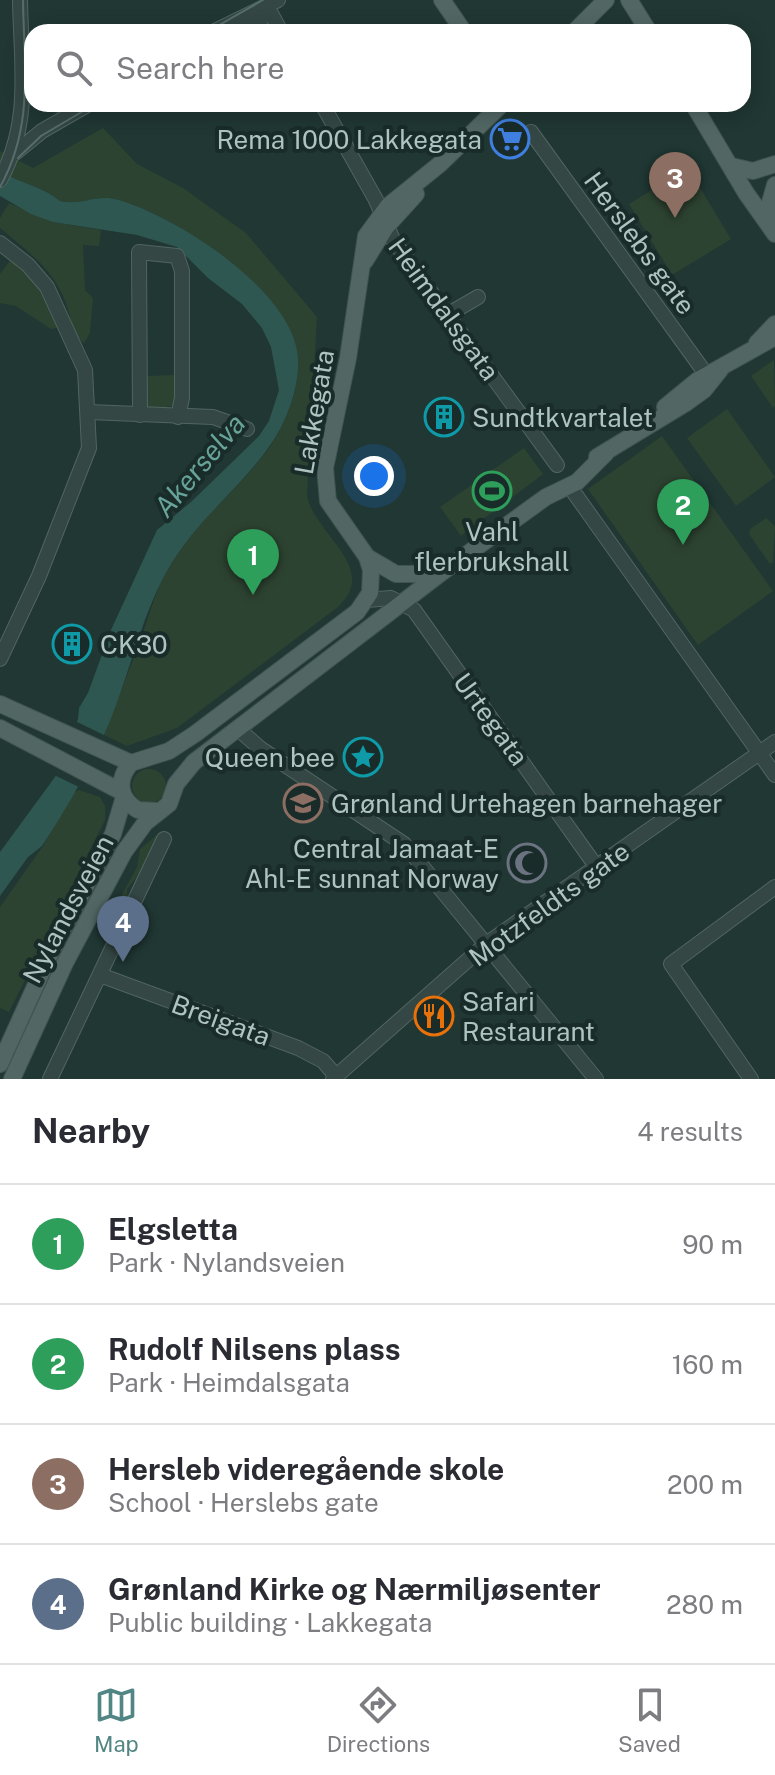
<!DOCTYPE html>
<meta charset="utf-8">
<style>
body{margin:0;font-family:"Public Sans",sans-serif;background:#f2f2f3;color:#2b2b33}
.you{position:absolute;left:374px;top:476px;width:28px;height:28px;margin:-20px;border:6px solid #fff;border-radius:50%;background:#1a73e8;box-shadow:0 0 0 12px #1a73e833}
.badge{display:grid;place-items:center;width:52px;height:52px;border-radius:50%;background:#528684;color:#fff;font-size:26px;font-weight:700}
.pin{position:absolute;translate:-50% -66px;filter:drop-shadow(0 2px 4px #0008)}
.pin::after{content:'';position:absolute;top:42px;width:28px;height:24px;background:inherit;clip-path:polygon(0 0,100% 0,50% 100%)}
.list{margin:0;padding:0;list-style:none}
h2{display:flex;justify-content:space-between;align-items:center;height:104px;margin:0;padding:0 32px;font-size:34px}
h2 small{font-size:26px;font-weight:400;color:#7c7c81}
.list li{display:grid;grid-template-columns:52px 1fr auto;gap:24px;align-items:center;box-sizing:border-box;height:120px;padding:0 32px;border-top:2px solid #e1e1e2}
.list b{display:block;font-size:30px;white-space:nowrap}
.list p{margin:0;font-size:26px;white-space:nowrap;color:#7c7c81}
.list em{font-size:26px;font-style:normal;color:#7c7c81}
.icon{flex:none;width:44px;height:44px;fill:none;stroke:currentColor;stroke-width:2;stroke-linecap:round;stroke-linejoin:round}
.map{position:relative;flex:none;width:775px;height:1079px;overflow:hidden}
.search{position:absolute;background:#fff;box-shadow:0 4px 20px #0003;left:24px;right:24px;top:24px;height:88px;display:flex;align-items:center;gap:20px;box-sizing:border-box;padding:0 28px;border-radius:24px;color:#7c7c81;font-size:30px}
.sheet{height:584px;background:#fff}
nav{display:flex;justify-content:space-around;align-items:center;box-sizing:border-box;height:112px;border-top:2px solid #e1e1e2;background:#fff;font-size:22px;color:#7c7c81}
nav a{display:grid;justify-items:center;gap:4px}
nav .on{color:#528684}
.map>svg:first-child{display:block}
</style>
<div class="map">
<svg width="775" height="1079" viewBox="0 0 775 1079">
<rect width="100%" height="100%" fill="#203733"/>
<g fill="#2d4331">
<path d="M103 128 137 164 183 188 246 233 317 317 307 496C316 536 380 568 338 607L177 728 127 746 104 735C116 703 129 671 141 639 149 616 155 592 167 571 197 518 240 490 271 445 288 420 304 377 296 347 281 285 176 217 119 200 98 193 81 206 60 201 44 187 19 183 0 171V151L33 168Z"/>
<path d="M688 168 731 239 672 275 629 204Z"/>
<path d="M9 203 53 222 101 230 99 246 83 245 85 290 93 298 90 333 84 343C72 335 70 311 64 298 51 267 25 249 0 228V218Z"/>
<path d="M12 258 38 281 61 327 51 329 16 306 0 303V274Z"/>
<path d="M774 360 775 406 773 408 751 376Z"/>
<path d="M177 375 178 397 173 406 147 409 146 376Z"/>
<path d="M727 409 775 477 736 506 687 438Z"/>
<path d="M662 436 773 591 698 645 588 489Z"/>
<path d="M524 448 543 474 461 536 440 507Z"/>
<path d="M766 518 775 526 773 563H769L749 534 750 529Z"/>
<circle cx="149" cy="786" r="17"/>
<path d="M79 790 100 797 105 806V820L9 1012 0 1008V907L43 846 74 792Z"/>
<path d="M158 834 145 867 127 889 128 901 119 912 115 925 102 931 137 867 140 849Z"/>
</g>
<path fill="#2f5751" d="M0 171C19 183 44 187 60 201 81 206 97 193 119 200 176 217 281 284 296 346 304 376 288 420 271 444 240 490 197 518 167 571 139 621 128 682 104 735 87 773 65 811 42 846L28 857 0 896V852L55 777 78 719 79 708 88 693 111 630 157 530 191 502 259 436 269 421 279 390 271 347 262 328 242 304 208 278 177 247 137 235 53 222 31 214 0 196Z"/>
<path fill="#203733" d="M73 720 108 737 81 788 52 774Z"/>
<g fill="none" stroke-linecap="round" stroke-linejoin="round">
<g stroke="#516562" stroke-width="16">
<g id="minor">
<path d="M267 6 281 32"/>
<path d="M213 32 278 0"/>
<path d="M243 32 260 22 267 6"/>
<path d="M53 104 80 106"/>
<path d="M322 104 376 200 393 240 557 465"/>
<path d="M531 132 711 381"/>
<path d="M15 153 42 131 89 104"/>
<path d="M0 180C32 122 21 64 20 0"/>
<path d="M0 243 28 265 47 287 85 370 89 448 39 576 0 659"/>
<path d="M447 315 478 297"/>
<path d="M88 412 213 417 247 429"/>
<path d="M140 415 139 252 177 256 182 271V398L178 417"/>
<path d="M570 487 775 775"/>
<path d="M367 600 391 598 414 610 598 869"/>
<path d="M237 728 261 749 404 844 596 1079"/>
<path d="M100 975 298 1048 323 1061 336 1076"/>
<path d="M50 1079 164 839"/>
<path d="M333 1079 486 944 775 742"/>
<path d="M751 1079 671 964 775 887"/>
</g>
</g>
<g stroke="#405451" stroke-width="18">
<g id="major">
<path d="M442 0 464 32"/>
<path d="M629 0 649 32"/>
<path d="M574 32 606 0"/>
<path d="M693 104 746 193 775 234"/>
<path d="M731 166 753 171 775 164"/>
<path d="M770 226 769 206 775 185"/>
<path d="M365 261 386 227 416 194"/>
<path d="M757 343 775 324"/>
<path d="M665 407 698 380 775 337"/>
<path d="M597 457 686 403 704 390 720 370"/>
<path d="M367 557 396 574H437"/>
<path d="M0 704 131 763"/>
<path d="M0 728 122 792"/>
<path d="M157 811 138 810C119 799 116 780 131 763L169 751 195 734 357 612 370 593 371 570 367 557 328 501 325 468 348 358 366 236 388 206 440 164 502 104"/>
<path d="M0 1064 49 956 113 834 124 797"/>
<path d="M12 1079 65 963 124 852 145 823 169 804 176 784 194 762 441 573 546 497 577 482 606 453"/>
</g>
</g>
<use href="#minor" stroke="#344744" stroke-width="14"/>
<use href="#major" stroke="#526764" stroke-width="16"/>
<g stroke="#566e6b" stroke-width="2">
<path d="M207 32 263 0"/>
<path d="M43 104 62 111 81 110"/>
<path d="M18 158 41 136 95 104"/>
<path d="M0 187C34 126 24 67 23 0"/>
</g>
</g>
<defs>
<g id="supermarket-ring" transform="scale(2)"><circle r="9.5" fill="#192c29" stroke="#3f7fe0" stroke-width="1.5"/><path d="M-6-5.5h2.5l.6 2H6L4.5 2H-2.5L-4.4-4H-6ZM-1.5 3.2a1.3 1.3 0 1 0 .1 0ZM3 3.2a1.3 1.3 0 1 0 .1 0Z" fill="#3f7fe0"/></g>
<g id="building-ring" transform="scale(2)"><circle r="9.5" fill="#192c29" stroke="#0f9aa8" stroke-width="1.5"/><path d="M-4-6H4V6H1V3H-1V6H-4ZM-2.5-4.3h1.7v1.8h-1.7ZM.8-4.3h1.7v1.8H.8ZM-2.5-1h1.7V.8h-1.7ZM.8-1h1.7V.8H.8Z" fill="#0f9aa8"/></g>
<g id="stadium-ring" transform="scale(2)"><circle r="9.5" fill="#192c29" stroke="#2e9e5b" stroke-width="1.5"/><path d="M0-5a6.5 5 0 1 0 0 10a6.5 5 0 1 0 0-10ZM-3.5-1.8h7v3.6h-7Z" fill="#2e9e5b"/></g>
<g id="sight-ring" transform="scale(2)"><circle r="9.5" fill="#192c29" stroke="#0f9aa8" stroke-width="1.5"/><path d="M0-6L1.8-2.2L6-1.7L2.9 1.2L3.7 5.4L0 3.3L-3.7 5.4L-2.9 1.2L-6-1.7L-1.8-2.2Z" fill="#0f9aa8"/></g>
<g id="school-ring" transform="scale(2)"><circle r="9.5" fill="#192c29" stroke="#8d6e63" stroke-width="1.5"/><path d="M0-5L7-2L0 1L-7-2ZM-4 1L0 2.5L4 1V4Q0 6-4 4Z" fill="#8d6e63"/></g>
<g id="mosque-ring" transform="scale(2)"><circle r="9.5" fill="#192c29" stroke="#6b7280" stroke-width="1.5"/><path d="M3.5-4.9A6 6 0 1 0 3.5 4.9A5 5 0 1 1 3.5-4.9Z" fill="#6b7280"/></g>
<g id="restaurant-ring" transform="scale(2)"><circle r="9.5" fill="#192c29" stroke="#e8710a" stroke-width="1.5"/><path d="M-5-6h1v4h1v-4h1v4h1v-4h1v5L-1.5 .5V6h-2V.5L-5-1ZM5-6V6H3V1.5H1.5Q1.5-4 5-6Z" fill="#e8710a"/></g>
</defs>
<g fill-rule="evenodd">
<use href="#supermarket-ring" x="510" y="139"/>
<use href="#building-ring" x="444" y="417"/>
<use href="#stadium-ring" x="492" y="491"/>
<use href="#building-ring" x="72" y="644"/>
<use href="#sight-ring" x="363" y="757"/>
<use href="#school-ring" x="303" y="803"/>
<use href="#mosque-ring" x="527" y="863"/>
<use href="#restaurant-ring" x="434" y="1016"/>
</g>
<g text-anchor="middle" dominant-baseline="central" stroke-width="8" stroke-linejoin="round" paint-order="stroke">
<g font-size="26" fill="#aec4c1" stroke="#192c29" text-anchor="start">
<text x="482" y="139" text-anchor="end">Rema 1000 Lakkegata</text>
<text x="472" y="417">Sundtkvartalet</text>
<text x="492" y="531" text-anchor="middle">Vahl<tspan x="492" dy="30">flerbrukshall</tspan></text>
<text x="100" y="644">CK30</text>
<text x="335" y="757" text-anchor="end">Queen bee</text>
<text x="331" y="803">Grønland Urtehagen barnehager</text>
<text x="499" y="848" text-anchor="end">Central Jamaat-E<tspan x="499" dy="30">Ahl-E sunnat Norway</tspan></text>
<text x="462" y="1001">Safari<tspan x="462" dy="30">Restaurant</tspan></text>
</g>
<g font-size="26" fill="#aec4c1" stroke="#192c29">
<text transform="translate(640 243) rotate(54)">Herslebs gate</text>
<text transform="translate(444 309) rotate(54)">Heimdalsgata</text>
<text transform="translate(314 412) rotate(-80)">Lakkegata</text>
<text transform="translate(491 719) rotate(54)">Urtegata</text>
<text transform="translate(549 904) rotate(-36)">Motzfeldts gate</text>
<text transform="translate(68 909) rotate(-62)">Nylandsveien</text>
<text transform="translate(221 1020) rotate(20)">Breigata</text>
</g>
<g font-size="28" font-style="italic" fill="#67a399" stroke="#192c29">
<text transform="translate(199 465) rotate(-50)">Akerselva</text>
</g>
</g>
</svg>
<div class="you"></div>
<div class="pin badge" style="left:253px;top:595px;background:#2e9e5b">1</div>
<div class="pin badge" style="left:683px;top:545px;background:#2e9e5b">2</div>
<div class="pin badge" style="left:675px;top:218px;background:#8d6e63">3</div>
<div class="pin badge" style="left:123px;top:962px;background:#5c6f8a">4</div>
<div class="search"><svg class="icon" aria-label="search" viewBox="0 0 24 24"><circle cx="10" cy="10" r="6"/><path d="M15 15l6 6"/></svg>Search here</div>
</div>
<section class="sheet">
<h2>Nearby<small>4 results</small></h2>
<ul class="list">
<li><span class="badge" style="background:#2e9e5b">1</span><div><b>Elgsletta</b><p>Park · Nylandsveien</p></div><em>90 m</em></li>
<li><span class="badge" style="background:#2e9e5b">2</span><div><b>Rudolf Nilsens plass</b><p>Park · Heimdalsgata</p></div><em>160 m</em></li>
<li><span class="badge" style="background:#8d6e63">3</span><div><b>Hersleb videregående skole</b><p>School · Herslebs gate</p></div><em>200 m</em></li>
<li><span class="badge" style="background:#5c6f8a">4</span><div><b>Grønland Kirke og Nærmiljøsenter</b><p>Public building · Lakkegata</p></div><em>280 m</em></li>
</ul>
</section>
<nav>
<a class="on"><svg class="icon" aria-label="map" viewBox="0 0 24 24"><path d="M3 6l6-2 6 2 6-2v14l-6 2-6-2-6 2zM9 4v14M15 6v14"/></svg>Map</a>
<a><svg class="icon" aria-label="directions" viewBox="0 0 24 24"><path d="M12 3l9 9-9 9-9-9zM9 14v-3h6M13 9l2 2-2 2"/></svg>Directions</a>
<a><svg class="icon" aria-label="saved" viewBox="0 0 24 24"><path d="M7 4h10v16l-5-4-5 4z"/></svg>Saved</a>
</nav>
